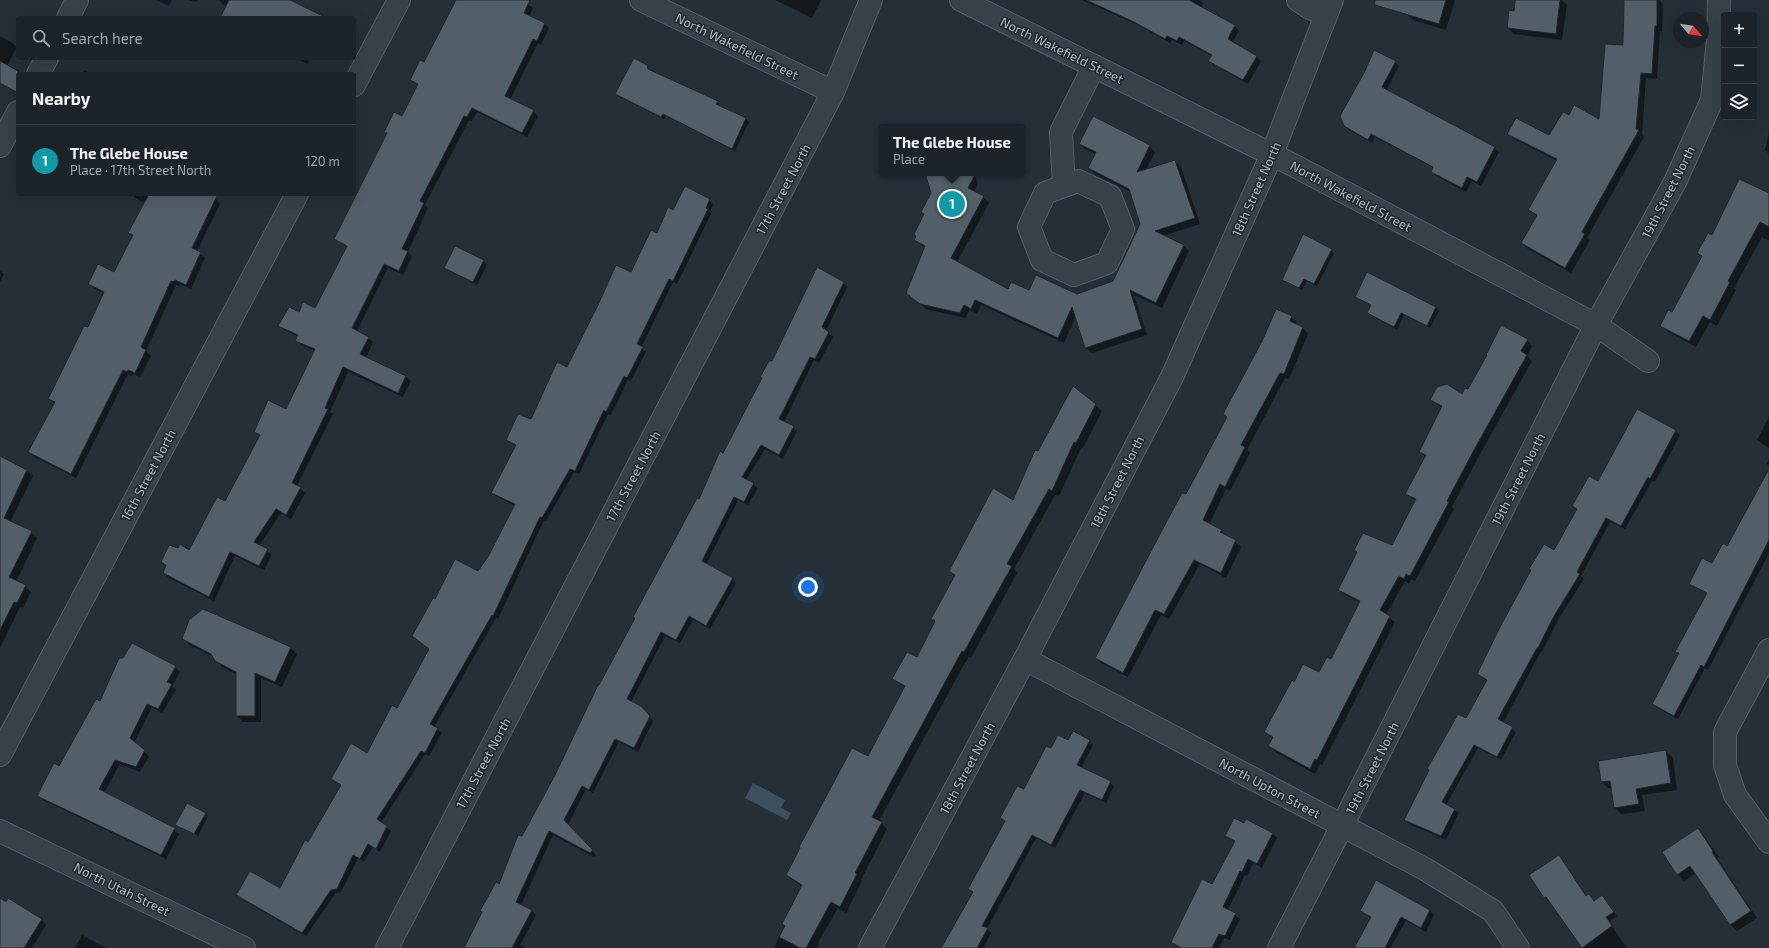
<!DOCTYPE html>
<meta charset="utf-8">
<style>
body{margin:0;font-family:"Exo 2",sans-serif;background:#252b31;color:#f1f3f6}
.controls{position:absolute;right:12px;top:12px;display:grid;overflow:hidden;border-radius:4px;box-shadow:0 4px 16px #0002}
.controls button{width:36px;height:36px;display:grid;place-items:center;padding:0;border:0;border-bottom:1px solid #3a4046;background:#1c2329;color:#f1f3f6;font:20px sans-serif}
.compass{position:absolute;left:1673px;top:12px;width:36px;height:36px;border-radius:50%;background:#1c2329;box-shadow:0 4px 16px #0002;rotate:119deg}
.you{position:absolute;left:808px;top:587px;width:14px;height:14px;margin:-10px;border:3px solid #fff;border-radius:50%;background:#1a73e8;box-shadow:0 0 0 6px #1a73e833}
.badge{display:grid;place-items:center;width:26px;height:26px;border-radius:50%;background:#8bbbb9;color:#fff;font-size:13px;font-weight:700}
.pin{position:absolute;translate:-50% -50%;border:2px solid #fff;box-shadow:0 1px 4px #0006}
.popup{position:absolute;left:879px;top:124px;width:146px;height:52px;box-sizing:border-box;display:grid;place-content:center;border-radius:4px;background:#1c2329;filter:drop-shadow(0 1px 3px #0005);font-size:13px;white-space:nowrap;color:#a0a4a8}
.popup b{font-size:15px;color:#f1f3f6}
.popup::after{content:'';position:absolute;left:50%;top:100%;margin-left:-8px;border:8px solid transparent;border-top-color:#1c2329}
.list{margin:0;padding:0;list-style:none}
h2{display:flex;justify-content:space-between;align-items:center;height:52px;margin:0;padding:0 16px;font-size:17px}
h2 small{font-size:13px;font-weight:400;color:#a0a4a8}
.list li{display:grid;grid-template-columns:26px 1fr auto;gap:12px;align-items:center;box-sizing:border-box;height:72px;padding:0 16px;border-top:1px solid #3a4046}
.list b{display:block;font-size:15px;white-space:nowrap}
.list p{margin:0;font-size:13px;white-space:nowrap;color:#a0a4a8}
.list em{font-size:13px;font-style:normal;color:#a0a4a8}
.icon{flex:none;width:22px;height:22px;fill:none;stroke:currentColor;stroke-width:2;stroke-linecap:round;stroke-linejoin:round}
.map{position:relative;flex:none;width:1769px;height:948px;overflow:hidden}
.search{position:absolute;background:#1c2329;box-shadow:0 4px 16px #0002;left:16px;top:16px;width:340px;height:44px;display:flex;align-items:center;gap:10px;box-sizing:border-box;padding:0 14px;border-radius:4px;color:#a0a4a8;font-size:15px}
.panel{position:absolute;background:#1c2329;box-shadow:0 4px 16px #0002;left:16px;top:72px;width:340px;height:124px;border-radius:4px}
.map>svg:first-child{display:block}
</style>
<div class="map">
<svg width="1769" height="948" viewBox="0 0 1769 948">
<rect width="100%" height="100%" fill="#252f37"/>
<path fill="#3d4f5e" d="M753 783 785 800 781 808 791 813 787 820 745 798Z"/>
<g fill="#0007">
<path d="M156 0H172L169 6Z"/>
<path d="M189 0H200L194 2Z"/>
<path d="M219 0H284L324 18H251L223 5Z"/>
<path d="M465 0H522L533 8 529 16 545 24 549 28 541 45 538 43 510 100 533 111 538 116 527 137 477 112 472 121 469 120 425 205 428 208 408 252 412 257 403 275 388 268 357 331 368 338 373 342 366 358 406 377 411 381 403 397 348 372 330 412 333 414 297 486 305 493 291 519 281 513 259 546 272 555 264 570 235 556 214 601 169 578 164 573 167 566 162 562 189 551 226 503 260 437 256 432 286 410 315 351 301 345 297 340 299 337 284 330 279 325 300 313 315 310 347 248 336 239 388 134 386 132 403 118 418 85 411 80 425 64Z"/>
<path d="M775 0H821L812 18Z"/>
<path d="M1082 0H1200L1203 3 1201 8 1235 26 1239 31 1232 43 1256 56 1261 61 1248 84 1214 65 1210 61 1212 56 1184 41 1182 45 1172 40 1170 43 1138 25Z"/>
<path d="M1410 0H1455L1446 30 1413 20 1406 14Z"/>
<path d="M1516 0H1562L1567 5 1562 40 1514 34 1508 28 1514 12Z"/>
<path d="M1625 0H1659L1663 4 1662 31H1660L1657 79 1646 78 1642 134 1644 137 1587 238 1590 240 1571 273 1528 249 1522 243 1538 217 1530 210 1557 161 1514 139 1508 133 1550 137 1569 116 1600 121 1624 46Z"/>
<path d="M0 36 11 42 17 47 7 66 22 74H18V93L0 83Z"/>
<path d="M296 58H310L307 64Z"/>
<path d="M1395 62 1399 66 1386 91 1495 148 1499 152 1481 186 1472 181 1466 192 1436 176 1432 172 1434 168 1375 137 1372 143 1349 130 1345 126Z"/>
<path d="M647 66 650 71 717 102 720 105 719 106 746 119 749 122 735 151 666 116 664 119 619 97 616 94Z"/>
<path d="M84 70 91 74H82Z"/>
<path d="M1093 117 1150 146 1155 152 1146 170 1175 161 1181 167 1200 224 1163 236 1184 246 1189 251 1162 308 1134 295 1147 335 1092 353 1086 348 1076 316 1064 343 981 305 977 314 970 310 965 318 926 309 907 293 925 248 915 240 925 215 922 212 932 193 926 173H975L978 184 974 192 983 197 989 203 957 262 1008 291 1077 295 1113 282 1141 224 1131 192 1095 174 1089 168 1096 154 1085 149 1080 144Z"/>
<path d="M1769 132V154L1765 150Z"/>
<path d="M132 194H205L216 199 220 204 197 251 205 258 191 289 180 284 179 286 176 285 146 351 151 356 140 377 133 374 132 376 128 374 76 478 34 457 29 452 55 404 49 399 89 329 105 294 94 289 90 284 114 273 133 237 130 233 145 203 137 199Z"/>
<path d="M1769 194V241L1762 237 1734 288 1736 290 1717 326 1710 322 1696 347 1668 332 1661 326 1672 313 1703 257 1698 253Z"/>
<path d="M709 200 713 204 710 212 711 214 677 284 673 282 641 348 646 352 631 381 628 380 611 415 608 414 579 474 574 472 546 521 544 520 498 619 496 618 434 727 442 733 429 756 425 754 381 823 391 831 380 852 373 847 364 862 358 858 341 892 335 894 306 936 241 899 237 895 281 890 342 786 332 779 367 754 398 709 430 650 414 636 435 600 478 573 489 558 515 506 496 496 492 492 516 446 507 439 532 420 674 211Z"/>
<path d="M1331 250 1334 253 1317 286 1307 281 1302 290 1283 279Z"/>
<path d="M484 261 487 264 477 285 445 268Z"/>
<path d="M0 271 4 274 0 282Z"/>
<path d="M1368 273 1436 308 1439 311 1430 328 1404 315 1397 330 1371 315 1368 312 1371 306 1356 296Z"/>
<path d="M843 283 847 287 826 331 833 337 819 363 814 360 784 422 797 431 783 459 765 449 746 480 758 488 748 505 738 500 706 565 732 578 736 583 710 629 693 620 680 643 665 636 631 702 645 711 653 721 638 752 619 742 593 793 586 789 568 825 596 855 594 857 553 835 521 905 531 910 536 915 520 945 527 948H465L556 775 599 687 700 501 763 379 761 377Z"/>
<path d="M1291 317 1297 322 1296 325 1303 328 1308 334 1289 379 1285 378 1247 450 1250 453 1230 491 1226 489 1209 525 1221 531 1241 547 1226 578 1200 564 1169 619 1161 615 1128 677 1101 663 1096 658 1228 418 1224 414Z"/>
<path d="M1527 340 1532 346 1527 356 1532 361 1479 456 1452 507 1454 509 1415 581 1411 579 1409 584 1405 581 1386 615 1395 622 1322 765 1320 764 1315 774 1275 752 1270 746 1273 739 1265 732 1295 683 1320 673 1331 660 1361 603 1345 595 1339 589 1358 553 1355 550 1392 547 1416 501 1406 494 1426 458 1420 451 1442 408 1431 400 1463 395Z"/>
<path d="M1073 388 1102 411 1083 448H1081L1059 496 1055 495 1014 569 1017 573 971 658 969 657 962 668 879 821 887 829 861 880 862 881 846 913 838 908 818 943 819 944 817 948H774L802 887 787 875 868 758 905 688 893 679 917 658 936 622 932 618 955 576 950 571 1014 501Z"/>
<path d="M1769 417V448L1757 440Z"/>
<path d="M1675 431 1680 435 1655 482 1652 481 1625 529 1610 522 1581 576 1584 579 1558 620 1542 652 1541 651 1503 723 1516 732 1501 760 1478 748 1446 805 1459 813 1446 840 1409 824 1405 819 1466 719 1487 681 1478 674 1554 552 1578 510 1573 506 1599 482Z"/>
<path d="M0 457 27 470 33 476 10 522 31 532 37 538 16 582 25 586 31 592 23 608 20 607 0 648Z"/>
<path d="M1769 459V466L1767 464Z"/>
<path d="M1769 471V553L1708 670 1705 668 1678 719 1657 708 1653 704 1679 654 1676 651 1707 594 1690 584 1713 564 1728 547Z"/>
<path d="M183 638 291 648 297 654 282 687 261 678V722H243L237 716V675L222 667 214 657 189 645Z"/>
<path d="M175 667 180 672 172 686 176 690 162 713 152 707 134 743 149 756 140 772 120 764 104 793 174 829 179 834 166 859 43 800 38 796 60 767 100 702Z"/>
<path d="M1089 741 1093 745 1081 768 1110 782 1114 786 1106 803 1085 793 1055 848 1036 838 987 929 991 933 983 948H948L973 893 969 889 1006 822 1001 818 1024 791 1051 749 1069 742Z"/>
<path d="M1666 751 1673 758 1677 790 1642 795 1645 811 1622 814 1615 808 1612 788H1608L1602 782Z"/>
<path d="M205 813 208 816 198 836 177 824Z"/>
<path d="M1698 829 1704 836 1719 857 1717 858 1757 918 1737 931 1731 925 1696 873 1684 881 1677 874Z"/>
<path d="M1273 834 1277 838 1262 868 1253 863 1247 876 1245 875 1228 910 1240 919 1230 940 1224 938 1219 948 1177 947 1172 942 1213 886 1236 843 1226 836Z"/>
<path d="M1559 856 1587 896 1589 895 1595 902 1605 900 1617 916 1609 922 1627 948H1584L1550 901H1548L1545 898Z"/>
<path d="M1376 881 1430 911 1434 915 1426 932 1406 921 1390 948H1356L1371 918 1361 911Z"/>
<path d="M0 899 41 920 46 925 32 948H0Z"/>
<path d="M82 935 107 948H75Z"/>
</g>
<g fill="#525e68" stroke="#1f282f">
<path d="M229 0H290L327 18H220Z"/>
<path d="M456 0H530L524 13 545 23 537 41 533 39 505 96 534 110 522 133 472 108 467 117 464 116 420 201 424 203 402 249 408 251 399 271 384 264 352 328 369 337 360 354 406 376 398 393 343 367 325 408 328 409 292 483 301 487 286 515 276 509 254 542 268 549 259 566 230 552 209 597 163 573 166 565 161 562 169 545 178 548 180 544 189 550 217 497 225 501 260 435 254 432 268 400 286 409 315 349 295 341 298 335 278 326 289 307 299 312 303 302 315 308 347 246 334 239 387 133 384 132 394 112 402 116 418 84 410 80 420 60 424 62Z"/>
<path d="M1086 0H1189L1235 25 1228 39 1257 56 1243 80 1208 61 1212 55 1179 37 1177 41 1167 36 1165 39 1132 21Z"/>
<path d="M1375 0H1446L1439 24 1375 5Z"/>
<path d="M1515 0H1560L1556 34 1507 28 1509 10 1514 11Z"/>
<path d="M1624 0H1657V26H1655L1652 74 1641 73 1636 129 1639 130 1582 232 1585 234 1565 268 1521 243 1537 215 1528 210 1557 159 1507 134 1516 118 1549 135 1563 112 1569 115 1574 105 1599 119 1605 44 1623 45Z"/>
<path d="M1374 50 1396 61 1382 87 1495 147 1477 182 1467 177 1462 188 1431 172 1433 167 1371 134 1368 140 1344 126 1340 116 1365 71Z"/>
<path d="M634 58 647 65 648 69 718 101 716 104 746 118 732 149 663 114 661 117 615 94Z"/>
<path d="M0 61 18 71V93L0 83Z"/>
<path d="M1093 116 1150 145 1137 172 1175 160 1195 218 1155 231 1184 245 1156 303 1130 290 1142 329 1085 348 1072 307 1058 338 975 300 971 309 964 305 960 313 920 304 906 293 925 246 914 240 916 236 914 234 924 214 921 212 931 193 925 173H976L968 188 984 196 951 258 1008 289 1011 282 1029 290 1036 275 1077 294 1113 281 1140 224 1129 189 1088 168 1096 152 1079 144Z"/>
<path d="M1739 179 1769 193V227L1760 222 1728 281 1730 282 1710 320 1703 316 1689 341 1660 326 1668 310 1672 312 1702 256 1697 253 1708 233 1712 235Z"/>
<path d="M685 186 710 199 706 208 708 209 673 281 669 279 637 344 643 347 627 378 624 376 606 412 604 410 575 471 570 469 542 518 540 517 493 616 492 615 430 724 438 728 425 753 421 751 377 819 387 826 376 849 368 844 360 859 353 855 337 889 331 890 302 933 236 895 250 871 280 888 305 840 308 842 341 785 331 779 351 743 367 753 392 705 397 708 429 649 412 636 433 598 435 599 455 559 478 571 488 557 515 504 491 493 516 445 506 440 518 414 531 419 557 362 567 367 598 305 616 265 631 272 651 230 657 233 668 207 673 210Z"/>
<path d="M149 194H218L192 248 201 252 186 285 175 280 174 282 171 281 141 347 146 350 135 373 128 370 127 372 123 370 71 474 28 452 55 402 48 399 84 326 88 327 104 292 88 284 98 264 114 272 133 235 128 233Z"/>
<path d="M1303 234 1332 249 1314 284 1304 279 1299 288 1282 280Z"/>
<path d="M455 246 484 260 473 282 444 268Z"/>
<path d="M817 267 844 282 822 327 829 332 815 359 810 357 779 419 794 426 779 455 761 445 742 477 754 483 744 502 734 497 702 561 733 578 706 626 689 616 676 640 661 632 627 699 641 706 650 716 634 748 615 739 589 790 582 786 564 820 593 850 590 853 549 831 516 902 532 910 512 948H464L482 912 480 911 496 882 499 884 518 835 522 836 555 775 598 685H599L635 618 633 617 697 498 699 499 720 451 723 453 762 378 760 377 769 361H772Z"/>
<path d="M1367 272 1436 307 1427 326 1401 313 1394 327 1367 313 1371 305 1355 297Z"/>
<path d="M1276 309 1292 316 1290 321 1303 327 1284 374 1280 373 1241 445 1245 447 1225 487 1220 484 1203 520 1222 530 1220 532 1236 540 1221 573 1194 560 1164 614 1155 610 1123 673 1095 658 1169 517 1182 493 1186 494 1227 417 1223 414 1262 341Z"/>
<path d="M1501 325 1528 339 1521 351 1527 355 1474 450 1447 501 1449 502 1410 576 1406 574 1404 579 1399 576 1380 610 1390 616 1317 760 1315 759 1310 769 1268 746 1273 737 1264 732 1292 680 1294 682 1303 664 1319 672 1327 657 1331 659 1360 601 1338 590 1357 552 1354 550 1363 533 1392 545 1416 499 1405 494 1426 455 1419 452 1442 406 1430 400 1437 387 1447 384 1462 394 1465 388 1468 389 1487 355H1486Z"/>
<path d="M1073 386 1096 404 1076 443 1074 442 1052 491 1049 489 1007 564 1012 566 964 652 962 651 956 662 872 817 882 822 855 873 857 874 840 907 831 902 806 948H800L779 937 785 926 782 924 802 885 786 875 800 848 799 847 852 748 868 756 905 686 892 679 907 652 917 657 935 621 931 619 955 575 949 571 993 488 1013 500 1035 450 1038 451Z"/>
<path d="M1637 409 1676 430 1650 479 1648 477 1621 526 1606 518 1577 572 1580 574 1554 616 1538 648H1537L1498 719 1513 727 1497 757 1474 745 1442 802 1455 809 1441 836 1404 820 1429 770 1427 769 1458 714 1466 718 1487 680 1477 674 1500 627 1531 570 1529 569 1544 544 1554 550 1577 509 1572 506 1589 476 1598 481Z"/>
<path d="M0 456 27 470 4 518 32 531 9 577 26 585 17 603 14 602 0 630Z"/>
<path d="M1769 469V540L1704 667 1701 665 1674 716 1652 704 1679 653 1675 652 1707 593 1689 584 1702 558 1712 563 1723 543 1727 546Z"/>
<path d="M203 609 291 647 275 682 255 673V716H236V672L215 661 211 654 182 639 189 620Z"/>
<path d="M132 643 176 666 167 682 172 684 158 709 147 704 130 738 145 750 136 767 115 760 99 789 175 828 161 855 37 796 54 763 59 766 96 699 100 701 119 658H123Z"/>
<path d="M1073 731 1090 740 1077 765 1111 781 1102 800 1080 790 1051 845 1032 835 982 926 988 928 977 948H941L973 892 968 889 1005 821 1000 818 1017 786 1024 789 1046 746 1051 748 1058 735 1068 740Z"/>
<path d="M1666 750 1671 783 1636 789 1639 804 1614 808 1610 781 1601 782 1598 761Z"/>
<path d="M187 803 206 813 194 834 175 825Z"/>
<path d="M1234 818 1244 823 1246 819 1273 833 1257 864 1248 859 1242 872 1240 871 1223 907 1236 913 1225 936 1219 934 1212 948H1181L1171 942 1202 879 1212 884 1235 841 1225 836Z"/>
<path d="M1698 828 1713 851 1712 852 1751 911 1730 925 1690 866 1677 875 1662 852Z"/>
<path d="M1559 855 1586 896 1589 894 1594 901 1602 895 1614 912 1606 917 1612 926 1582 948 1546 897 1544 898 1529 875Z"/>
<path d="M1376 880 1430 910 1421 928 1401 917 1385 948H1354L1371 917 1360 911Z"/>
<path d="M0 898 6 902 8 898 42 919 24 948H0Z"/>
</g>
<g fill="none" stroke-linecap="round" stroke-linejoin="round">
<g stroke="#565f66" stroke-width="24">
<g id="minor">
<path d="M641 0 833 92"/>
<path d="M961 0 1293 165 1596 325 1648 361"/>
<path d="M1298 0 1310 8 1326 15"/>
<path d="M68 18 77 0"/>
<path d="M38 74 47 58"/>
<path d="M354 85 399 0"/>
<path d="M0 146 18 112"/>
<path d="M1064 186 1045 193 1029 227 1042 260 1074 275 1107 263 1123 229 1110 196 1078 181 1064 186 1061 132 1094 66"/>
<path d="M1769 650 1725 732V765L1735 795 1769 842"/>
<path d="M1025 659 1425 869 1493 911 1518 948"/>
<path d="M0 755 297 194"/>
<path d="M0 831 244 948"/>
<path d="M387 948 833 92 871 0"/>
<path d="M870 948 1025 659 1172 377 1272 154 1332 0"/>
<path d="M1279 948 1342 826 1596 325 1675 182 1712 100 1718 40 1719 0"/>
</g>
</g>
<use href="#minor" stroke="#384148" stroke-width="22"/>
</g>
<g text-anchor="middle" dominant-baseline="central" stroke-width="3" stroke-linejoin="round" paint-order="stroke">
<g font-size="13" fill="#b3bcc4" stroke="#1d262d">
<text transform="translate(737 46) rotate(26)">North Wakefield Street</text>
<text transform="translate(1062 50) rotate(26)">North Wakefield Street</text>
<text transform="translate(783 189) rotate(-62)">17th Street North</text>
<text transform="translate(1256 189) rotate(-66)">18th Street North</text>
<text transform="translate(1668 192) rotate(-63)">19th Street North</text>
<text transform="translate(1351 196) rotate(28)">North Wakefield Street</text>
<text transform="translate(148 475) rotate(-62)">16th Street North</text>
<text transform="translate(633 476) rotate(-62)">17th Street North</text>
<text transform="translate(1518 479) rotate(-63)">19th Street North</text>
<text transform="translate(1117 482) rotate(-63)">18th Street North</text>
<text transform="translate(483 763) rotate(-62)">17th Street North</text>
<text transform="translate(967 768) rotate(-62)">18th Street North</text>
<text transform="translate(1372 768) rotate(-63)">19th Street North</text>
<text transform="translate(1270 788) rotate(28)">North Upton Street</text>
<text transform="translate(122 889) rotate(26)">North Utah Street</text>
</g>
</g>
</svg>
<div class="controls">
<button>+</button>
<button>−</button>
<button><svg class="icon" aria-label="layers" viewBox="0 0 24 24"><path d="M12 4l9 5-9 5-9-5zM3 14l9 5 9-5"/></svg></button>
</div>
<svg class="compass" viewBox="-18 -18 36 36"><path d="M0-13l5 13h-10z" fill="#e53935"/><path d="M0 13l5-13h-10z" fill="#a0a4a8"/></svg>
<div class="you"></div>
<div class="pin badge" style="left:952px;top:204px;background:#0f9aa8">1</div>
<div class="popup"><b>The Glebe House</b>Place</div>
<div class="search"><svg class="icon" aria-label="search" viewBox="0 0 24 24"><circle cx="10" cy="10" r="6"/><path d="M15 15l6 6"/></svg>Search here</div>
<section class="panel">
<h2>Nearby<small></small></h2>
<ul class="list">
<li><span class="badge" style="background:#0f9aa8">1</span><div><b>The Glebe House</b><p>Place · 17th Street North</p></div><em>120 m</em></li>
</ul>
</section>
</div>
